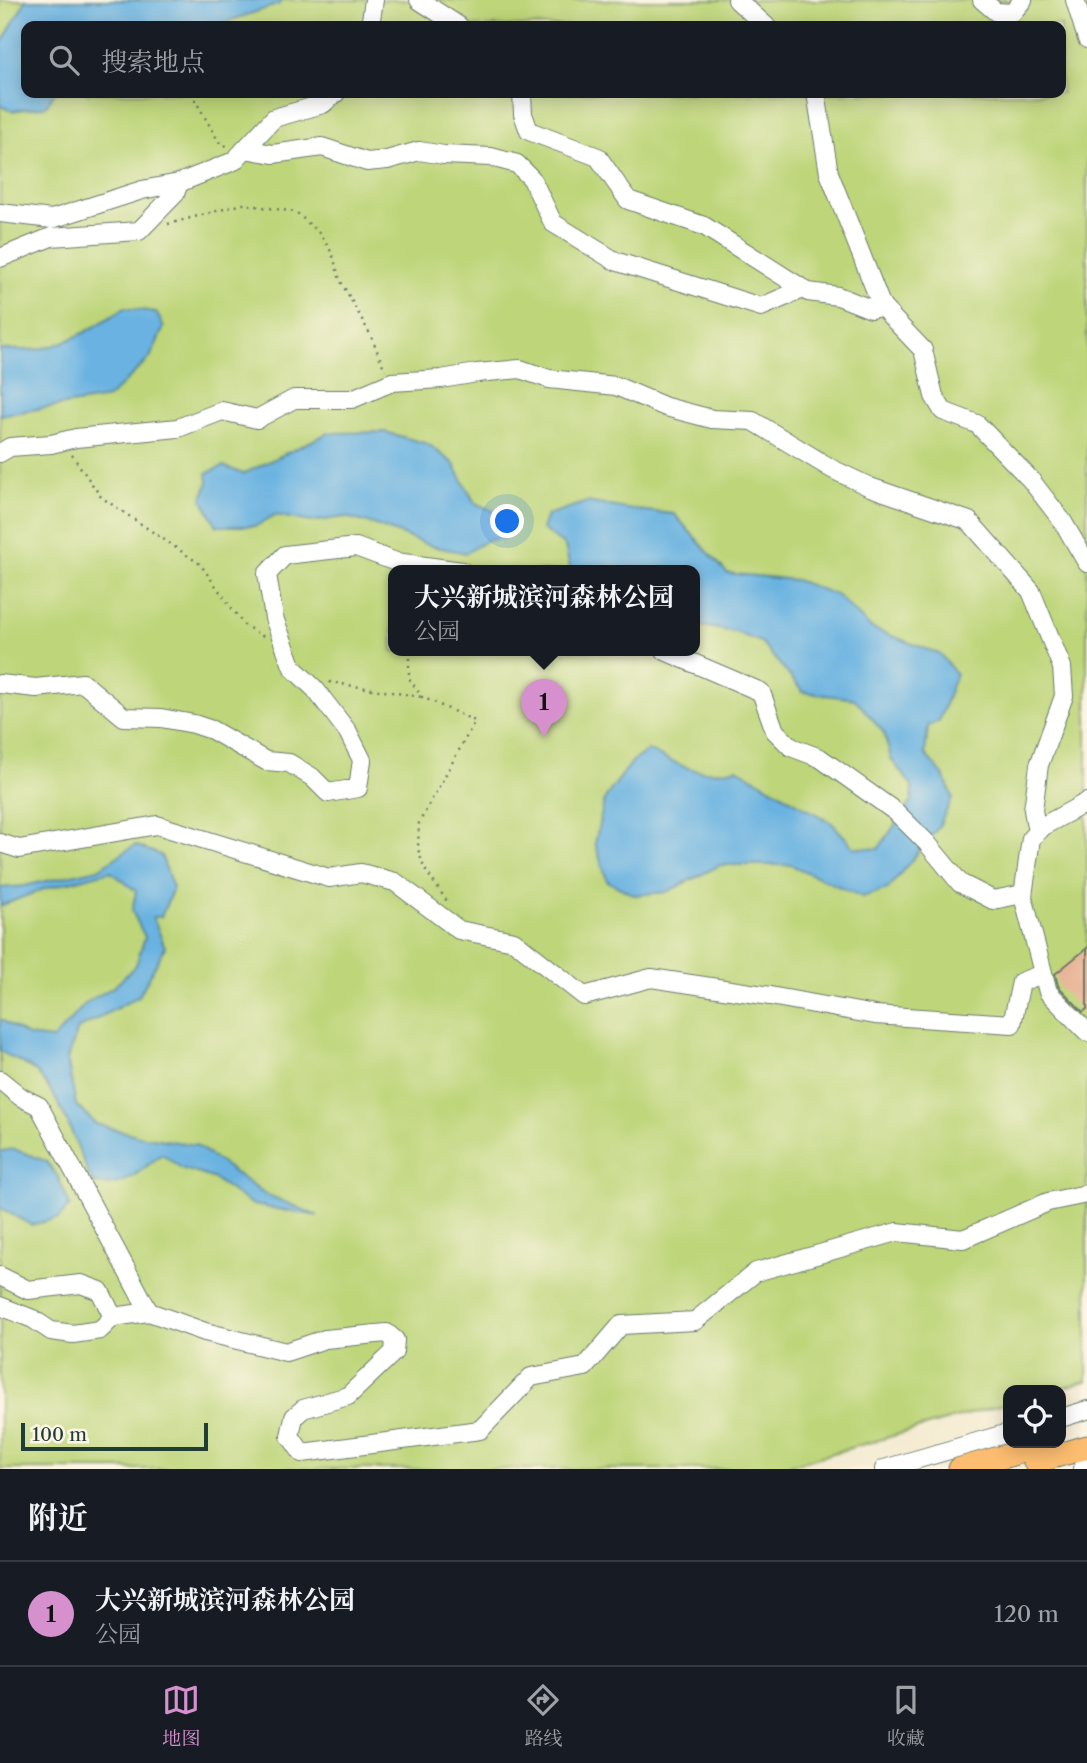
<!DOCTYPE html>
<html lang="zh">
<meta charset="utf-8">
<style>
body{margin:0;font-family:"Libre Caslon Text","Noto Serif SC",serif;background:#242831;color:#f1f3f6}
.controls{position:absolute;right:21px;bottom:21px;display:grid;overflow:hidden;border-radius:14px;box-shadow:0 4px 18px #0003}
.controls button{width:63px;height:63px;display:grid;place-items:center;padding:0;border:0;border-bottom:2px solid #363941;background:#171b24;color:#f1f3f6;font:35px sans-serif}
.scale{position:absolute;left:21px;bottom:18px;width:187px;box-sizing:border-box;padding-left:7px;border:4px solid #1f3d34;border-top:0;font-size:19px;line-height:24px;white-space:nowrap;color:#1f3d34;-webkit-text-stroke:5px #fcf5e5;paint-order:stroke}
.you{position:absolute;left:508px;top:522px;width:24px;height:24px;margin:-18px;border:5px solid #fff;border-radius:50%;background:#1a73e8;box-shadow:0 0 0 10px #1a73e833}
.badge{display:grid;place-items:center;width:46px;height:46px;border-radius:50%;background:#d690ce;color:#111;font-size:23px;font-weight:700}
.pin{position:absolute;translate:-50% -58px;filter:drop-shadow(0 2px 4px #0008)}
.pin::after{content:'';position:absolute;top:37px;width:24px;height:21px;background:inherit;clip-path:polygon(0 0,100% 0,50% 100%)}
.popup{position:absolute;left:388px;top:565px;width:312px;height:91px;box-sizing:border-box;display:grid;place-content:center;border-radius:14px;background:#171b24;filter:drop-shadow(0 2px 5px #0005);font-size:23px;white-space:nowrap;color:#9ea1a6}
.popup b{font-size:26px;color:#f1f3f6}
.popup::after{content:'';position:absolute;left:50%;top:100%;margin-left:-14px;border:14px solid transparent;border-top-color:#171b24}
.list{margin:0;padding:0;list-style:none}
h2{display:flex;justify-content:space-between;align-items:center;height:91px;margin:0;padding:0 28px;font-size:30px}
h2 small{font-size:23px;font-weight:400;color:#9ea1a6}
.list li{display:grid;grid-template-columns:46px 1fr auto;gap:21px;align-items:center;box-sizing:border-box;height:105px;padding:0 28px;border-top:2px solid #363941}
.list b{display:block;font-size:26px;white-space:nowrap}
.list p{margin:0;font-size:23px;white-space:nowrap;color:#9ea1a6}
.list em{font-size:23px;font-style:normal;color:#9ea1a6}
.icon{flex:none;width:38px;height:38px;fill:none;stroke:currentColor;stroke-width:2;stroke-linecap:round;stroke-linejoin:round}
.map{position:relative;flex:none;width:1087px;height:1469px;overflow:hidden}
.search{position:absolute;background:#171b24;box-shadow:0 4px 18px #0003;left:21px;right:21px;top:21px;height:77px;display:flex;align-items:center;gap:18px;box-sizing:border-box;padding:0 24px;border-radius:14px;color:#9ea1a6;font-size:26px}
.sheet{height:196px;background:#171b24}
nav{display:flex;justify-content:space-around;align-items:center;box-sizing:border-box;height:98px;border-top:2px solid #363941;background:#171b24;font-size:19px;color:#9ea1a6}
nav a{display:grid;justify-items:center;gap:4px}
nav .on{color:#d690ce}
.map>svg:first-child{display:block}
</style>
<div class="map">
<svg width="1087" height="1469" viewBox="0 0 1087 1469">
<rect width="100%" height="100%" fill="#fcf5e5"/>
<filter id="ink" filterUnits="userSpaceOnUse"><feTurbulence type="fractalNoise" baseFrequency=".0143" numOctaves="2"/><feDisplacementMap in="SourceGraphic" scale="14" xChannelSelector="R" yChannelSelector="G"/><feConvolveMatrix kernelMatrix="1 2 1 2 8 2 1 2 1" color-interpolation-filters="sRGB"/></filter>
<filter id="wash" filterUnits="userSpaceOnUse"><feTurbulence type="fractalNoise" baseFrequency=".00686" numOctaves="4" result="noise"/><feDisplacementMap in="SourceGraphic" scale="28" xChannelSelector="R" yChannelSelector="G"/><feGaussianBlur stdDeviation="1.57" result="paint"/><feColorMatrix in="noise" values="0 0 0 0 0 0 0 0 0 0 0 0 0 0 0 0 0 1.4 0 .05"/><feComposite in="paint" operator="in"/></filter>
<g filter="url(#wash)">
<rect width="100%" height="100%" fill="#f4ebd2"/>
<path fill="#bed579" stroke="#6e8956" stroke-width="2" fill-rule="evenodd" d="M0 0H1087V1381L1052 1390H1008V1403L777 1469H0ZM26 26H1061V93H26ZM393 571H694V651H393Z"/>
<g fill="#69b2e1" stroke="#44788a" stroke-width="2">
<path d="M26 0H282L280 4 214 26H26V93H54L46 106 12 111 0 106V46Z"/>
<path d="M124 308 156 312 164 327 150 358 108 398 0 415V350C13 349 27 351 39 349 70 344 98 325 124 308Z"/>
<path d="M385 432 428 444 453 463 475 503 511 519 504 528V538L487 540 466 553 431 546 373 524 345 517 311 522 275 515 256 526H217L202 499 208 482 207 473 224 466 243 474 328 433Z"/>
<path d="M587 502 627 509 674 514 727 573 796 580 837 595 871 628 940 654 956 674 939 721 928 726 925 754 943 775 953 797 938 828 888 889 862 897 791 865H720L667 892 634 895 607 881 595 843 605 798 632 762 648 750C680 766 701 778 737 768L832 823 854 847 878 849 912 801V786L891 759 884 733 855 699 803 692 761 642 735 632 695 625 694 571H637L633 569 575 571 570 568 565 546 542 529 547 515Z"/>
<path d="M135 845 161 855 173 888 161 917H153L165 947 139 996 78 1029 67 1059 76 1105 96 1124 140 1136 196 1145 263 1193 318 1216 253 1205 212 1178 181 1168 162 1154C141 1170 121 1193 92 1182 76 1146 65 1105 38 1074 29 1064 11 1058 0 1051V1019L28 1036 53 1039 87 1002 115 986 136 965 145 937 132 911 136 891 110 871 44 889 0 906V888L24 886 98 869Z"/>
<path d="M14 1149 46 1161 58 1177 70 1205 59 1218 31 1225 0 1208V1151Z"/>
</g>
<g id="blocks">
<path fill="#e9b598" d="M1087 948V1009L1083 1012 1058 986 1055 974Z"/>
</g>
</g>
<g filter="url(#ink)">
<use href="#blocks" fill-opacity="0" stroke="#6a7a6b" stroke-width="2"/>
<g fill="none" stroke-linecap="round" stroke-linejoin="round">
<g stroke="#6a7a6b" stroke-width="20">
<g id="minor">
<path d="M419 0 459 26"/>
<path d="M737 0 766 26"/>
<path d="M982 0 996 12 1012 13 1023 0"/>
<path d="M1075 0 1087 39"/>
<path d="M370 26 374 0"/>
<path d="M522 93 523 114 529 131 598 157 628 200 704 226 808 292 838 296 871 309 882 307"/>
<path d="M816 93 829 173 882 307 923 350 934 396 943 411 977 424 1030 479 1063 522 1087 563"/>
<path d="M245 149 273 154 322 147 367 162 387 160 419 151 444 155 491 157 517 164 532 179 553 223 615 261 761 307 803 289"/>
<path d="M0 213 52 219 142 190 179 183 234 161 274 118 323 104 336 93"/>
<path d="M0 258 51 237 139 231 175 194 179 183"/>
<path d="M0 453 10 447 51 444 76 438 178 428 222 411 257 419 294 399H352L392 382 441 379 477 373 520 369 549 379 616 386 666 407 712 419 753 421 832 469 870 487 969 521 1031 591 1062 667 1064 696 1039 765 1033 810 1037 832"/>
<path d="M665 651 761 692 775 731 791 747 820 758 896 812 927 843 960 883 993 900 1023 894"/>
<path d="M0 684 36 688 83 683 124 717 161 718 194 724 212 730 266 761 289 763 312 777 328 793 358 788 362 760 348 732 315 689 293 668 274 618 267 574 285 555 356 547 396 562 462 571"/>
<path d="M1087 802 1045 825 1031 838 1023 896 1048 992 1087 1032"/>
<path d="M0 843 19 849 157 825 329 878 361 873 395 882 459 930 514 941 584 996 651 978 770 996 875 1015 1012 1024 1021 982 1042 974"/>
<path d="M0 1080 21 1097 39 1106 149 1312 205 1332 286 1352 325 1339 387 1333 395 1340 394 1352 348 1396 303 1409 294 1417 290 1436 302 1453 480 1430 531 1377 585 1367 621 1325 695 1321 756 1272 897 1232 963 1239 1048 1202 1087 1194"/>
<path d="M0 1276 28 1290 81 1284 100 1291 113 1317 100 1330 73 1334 51 1331 33 1319 0 1306"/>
<path d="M113 1317 149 1312"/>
<path d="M1061 1418 1087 1410"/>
<path d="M884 1469 1008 1433"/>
<path d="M1082 1469 1087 1468"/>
</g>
</g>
<g stroke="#6a7a6b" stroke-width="25">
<g id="major">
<path d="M1035 1462 1087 1447"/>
<path d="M960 1469 1051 1443"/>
</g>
</g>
<g stroke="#6a7a6b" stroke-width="2.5" stroke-dasharray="2 5" stroke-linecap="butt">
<path d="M191 93 219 142 228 147"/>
<path d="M168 224 243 204 296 212 320 234 332 253 340 280 370 334 385 370"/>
<path d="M72 455 101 497 200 564 244 625 264 637"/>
<path d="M409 651V678L422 697 475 721 419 823 418 849 424 868 449 904"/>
<path d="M329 682 422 697"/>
</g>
<use href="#minor" stroke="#fff" stroke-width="18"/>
<use href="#major" stroke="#fcbd6f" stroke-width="23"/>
</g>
</g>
</svg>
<div class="controls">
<button><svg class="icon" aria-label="locate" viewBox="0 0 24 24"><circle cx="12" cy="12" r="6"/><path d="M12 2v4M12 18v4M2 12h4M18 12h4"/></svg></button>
</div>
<div class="scale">100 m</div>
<div class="you"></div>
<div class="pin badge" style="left:544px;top:737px">1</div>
<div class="popup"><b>大兴新城滨河森林公园</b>公园</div>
<div class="search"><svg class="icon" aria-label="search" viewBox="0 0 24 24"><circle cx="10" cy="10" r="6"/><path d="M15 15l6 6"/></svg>搜索地点</div>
</div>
<section class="sheet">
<h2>附近<small></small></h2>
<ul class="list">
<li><span class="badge">1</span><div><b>大兴新城滨河森林公园</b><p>公园</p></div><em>120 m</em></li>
</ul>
</section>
<nav>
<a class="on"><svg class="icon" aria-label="map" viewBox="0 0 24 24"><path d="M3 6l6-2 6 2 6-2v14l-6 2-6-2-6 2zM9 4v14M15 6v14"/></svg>地图</a>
<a><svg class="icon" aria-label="directions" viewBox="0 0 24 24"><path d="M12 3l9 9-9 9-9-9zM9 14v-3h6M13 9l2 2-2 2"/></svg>路线</a>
<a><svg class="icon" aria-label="saved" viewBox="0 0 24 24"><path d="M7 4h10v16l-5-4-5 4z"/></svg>收藏</a>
</nav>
